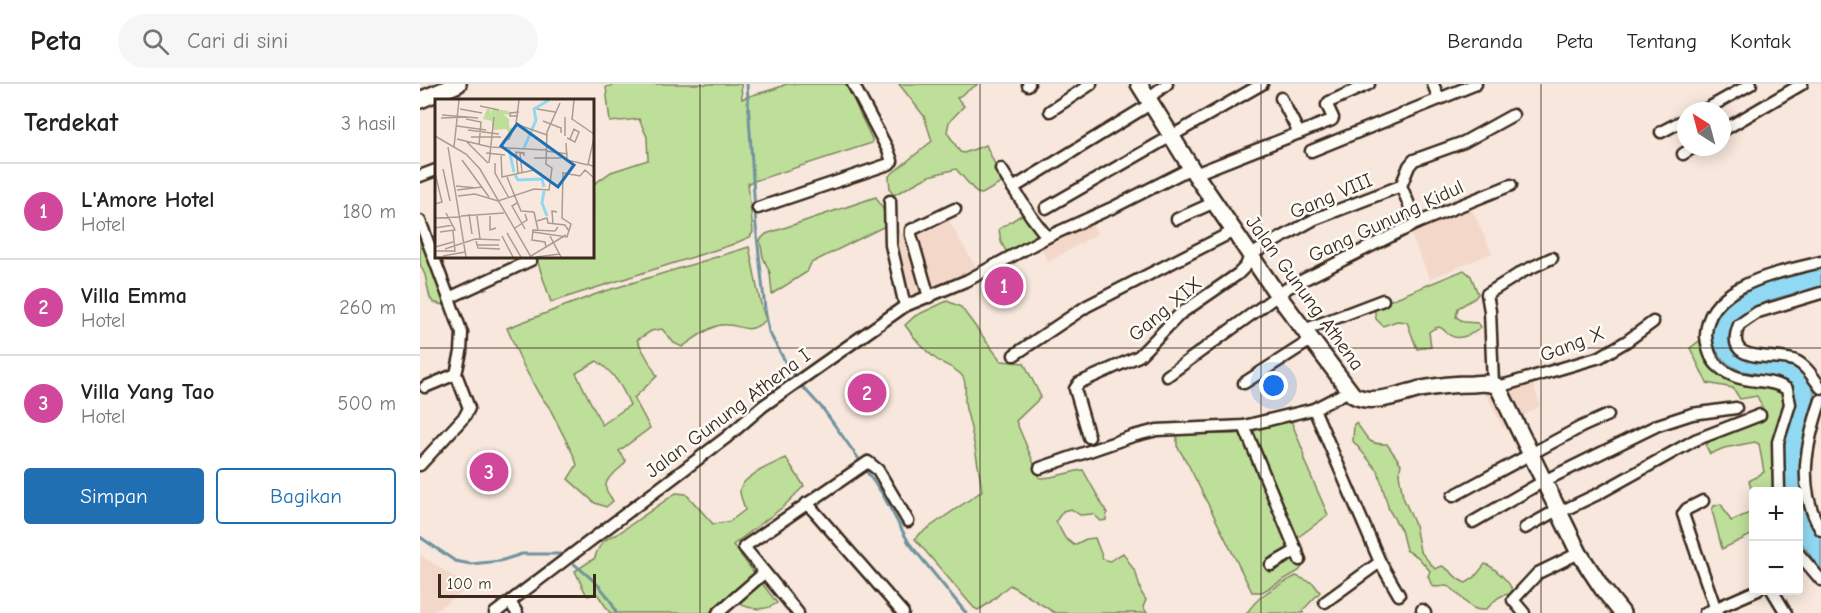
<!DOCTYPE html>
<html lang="id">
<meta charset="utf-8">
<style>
body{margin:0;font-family:"Comic Neue",sans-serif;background:#f6f6f6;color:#222}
.controls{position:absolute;right:18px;bottom:18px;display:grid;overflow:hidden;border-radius:6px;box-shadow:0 3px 15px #0003}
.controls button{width:54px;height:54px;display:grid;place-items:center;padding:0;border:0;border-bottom:2px solid #e0e0e0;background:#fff;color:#222;font:30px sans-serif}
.compass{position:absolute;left:1257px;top:18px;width:54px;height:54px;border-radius:50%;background:#fff;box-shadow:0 3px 15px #0003;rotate:324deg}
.scale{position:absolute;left:18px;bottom:15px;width:158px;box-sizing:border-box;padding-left:6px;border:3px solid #3b2a1e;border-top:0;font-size:16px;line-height:21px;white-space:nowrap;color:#3b2a1e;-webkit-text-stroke:4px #fdfcf7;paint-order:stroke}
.you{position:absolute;left:854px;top:302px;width:21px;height:21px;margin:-15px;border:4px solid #fff;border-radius:50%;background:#1a73e8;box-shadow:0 0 0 9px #1a73e833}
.badge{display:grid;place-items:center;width:39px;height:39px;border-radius:50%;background:#1f6fb2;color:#fff;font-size:20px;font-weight:700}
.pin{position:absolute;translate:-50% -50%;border:3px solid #fff;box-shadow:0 2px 6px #0006}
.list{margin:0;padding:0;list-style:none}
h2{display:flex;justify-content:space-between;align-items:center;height:78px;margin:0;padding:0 24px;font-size:26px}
h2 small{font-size:20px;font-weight:400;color:#767676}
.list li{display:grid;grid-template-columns:39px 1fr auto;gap:18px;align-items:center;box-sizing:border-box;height:96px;padding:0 24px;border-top:2px solid #e0e0e0}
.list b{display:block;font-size:22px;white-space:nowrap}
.list p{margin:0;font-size:20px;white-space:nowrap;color:#767676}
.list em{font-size:20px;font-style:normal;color:#767676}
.actions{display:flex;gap:12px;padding:18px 24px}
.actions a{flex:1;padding:14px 0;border:2px solid #1f6fb2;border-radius:6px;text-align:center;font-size:21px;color:#1f6fb2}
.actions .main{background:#1f6fb2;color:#fff}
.icon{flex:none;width:33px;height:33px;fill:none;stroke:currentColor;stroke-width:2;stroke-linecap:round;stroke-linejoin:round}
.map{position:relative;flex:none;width:1401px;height:529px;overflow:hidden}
header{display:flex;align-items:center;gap:36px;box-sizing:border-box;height:84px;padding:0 30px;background:#fff;border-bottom:2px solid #e0e0e0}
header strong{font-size:28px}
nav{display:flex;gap:33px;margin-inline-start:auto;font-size:21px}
.search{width:420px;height:54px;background:#f6f6f6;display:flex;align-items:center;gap:15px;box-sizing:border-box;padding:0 21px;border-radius:33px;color:#767676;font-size:22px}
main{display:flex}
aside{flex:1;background:#fff}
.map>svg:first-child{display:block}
</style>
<header>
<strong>Peta</strong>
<div class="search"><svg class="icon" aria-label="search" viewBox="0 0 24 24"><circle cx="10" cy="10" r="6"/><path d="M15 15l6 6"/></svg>Cari di sini</div>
<nav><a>Beranda</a><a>Peta</a><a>Tentang</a><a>Kontak</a></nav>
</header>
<main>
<aside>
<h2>Terdekat<small>3 hasil</small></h2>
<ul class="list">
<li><span class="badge" style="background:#d1479c">1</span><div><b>L'Amore Hotel</b><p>Hotel</p></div><em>180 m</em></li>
<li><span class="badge" style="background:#d1479c">2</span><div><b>Villa Emma</b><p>Hotel</p></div><em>260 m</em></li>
<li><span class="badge" style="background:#d1479c">3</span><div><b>Villa Yang Tao</b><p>Hotel</p></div><em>500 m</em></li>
</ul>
<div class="actions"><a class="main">Simpan</a><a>Bagikan</a></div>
</aside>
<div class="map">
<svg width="1401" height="529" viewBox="0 0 1401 529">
<rect width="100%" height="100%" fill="#f7e7dc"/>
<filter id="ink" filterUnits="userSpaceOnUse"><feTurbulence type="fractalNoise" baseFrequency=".0167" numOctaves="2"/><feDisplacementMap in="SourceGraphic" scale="12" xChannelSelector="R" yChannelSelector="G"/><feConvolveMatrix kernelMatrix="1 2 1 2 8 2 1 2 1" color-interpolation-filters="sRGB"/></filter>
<g filter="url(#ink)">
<g fill="#f3d8c9">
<path d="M1049 119 1072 169 1010 195 989 146Z"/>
<path d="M526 132 562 194 498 227 485 193 477 151Z"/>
<path d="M670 136 677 150 628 178 620 162Z"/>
<path d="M1112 296 1120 322 1083 344 1063 305Z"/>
<path d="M0 471 50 503 12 529H0Z"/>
</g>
<g fill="#bedf99" stroke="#7c845c" stroke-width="1.5" fill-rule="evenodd">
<path d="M198 0H321L322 15C337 8 352 8 366 0H428L439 28 452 55V59L328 99 333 148 330 153 311 161 131 218 116 173H114L172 172 173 101 191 88 228 76 227 53 219 35 190 38 186 3Z"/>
<path d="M479 0H558L537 14 544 22 529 38 527 48 540 68 544 69 566 61 583 98 562 110 557 109 536 85 509 92 474 111 470 106 469 92 512 57 504 32Z"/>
<path d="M456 113 464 127 465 142 391 179 387 188 352 210 350 189 343 173 340 156 346 150Z"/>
<path d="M603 130 613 140 617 152 591 167H586L581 158 579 145Z"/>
<path d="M0 155 25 217 23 221 13 218 10 214 5 191 0 180Z"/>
<path d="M329 163C335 188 337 213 346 236 325 254 321 238 301 241 288 243 273 256 262 263L254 259 242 245 231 247 217 256 237 292 214 314 230 344 199 367 206 377C202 386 184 392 186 404 186 408 191 413 193 417L186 423 175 419 148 395 157 381 154 372 129 323 119 310 102 279 87 244 179 209ZM177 277C194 289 202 302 210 321L182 341 156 289Z"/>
<path d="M1044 186 1051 192 1058 210 1055 214 1038 224 1036 233 1044 238 1058 239 1061 243C1055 249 1043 255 1034 253 1022 250 1024 236 1009 248L1011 263 997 265 987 238 977 237 963 242 956 235 954 223Z"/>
<path d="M527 217 541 223 581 277 604 279 621 313 596 337 620 394C635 394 648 388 663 386L687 429 686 436 681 437 673 430 660 431 651 425 643 427 636 437 645 454 654 461 666 455 675 454 683 475 690 477 703 469 716 489 721 508 726 516 723 523 727 529H635L590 501C579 509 571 520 558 526L554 524 495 455 498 451 562 407C558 379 554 352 546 325 543 315 548 302 543 293 537 284 524 281 516 275 503 265 494 254 485 241L495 232Z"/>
<path d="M1282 255 1294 281 1359 305 1363 308 1365 319 1355 407 1334 408 1333 412 1329 397 1344 388 1339 360 1335 358 1304 364 1290 370 1286 362C1288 359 1289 356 1292 354 1305 344 1339 346 1345 329L1337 312 1320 315 1313 304 1287 299 1270 264Z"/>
<path d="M870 334 883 367 884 376 908 431 877 454 882 483 879 487 842 508H832L768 380 757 362V353L759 350H816Z"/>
<path d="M936 339C948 352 945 361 967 360L981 380 979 390 983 413 995 441 1000 467 1015 485 1022 482C1032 486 1035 496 1046 499L1054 494 1065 480C1073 482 1090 498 1092 506L1090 510C1072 511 1072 526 1062 526 1048 526 1041 511 1031 504 1025 499 1019 505 1012 502L1008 492 1010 487 998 473 986 466 981 446 969 426 958 387 933 357 934 340Z"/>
<path d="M366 374 384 402 363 423 313 461 357 519C343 529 325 525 310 514L289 529H190L178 511 176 509 168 512 166 510 155 487 175 474C177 464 185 453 196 451L256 409 266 410 293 440 309 438 325 426C324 419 320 413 320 407 320 393 355 379 366 374Z"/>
<path d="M1301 420 1311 437 1334 427 1333 450 1302 465 1292 426 1294 422Z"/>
<path d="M876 492 893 499 900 508 883 526V529H827C839 510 857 502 876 492Z"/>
</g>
<path fill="#91d9f3" stroke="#6f939e" stroke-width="1.5" d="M1401 180V203C1377 209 1315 219 1310 249 1309 254 1310 262 1315 266 1330 276 1363 278 1381 284L1394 303V320L1382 379 1401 451V487L1379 455 1378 408 1363 407C1362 399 1360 389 1361 380 1362 365 1378 314 1372 304 1361 288 1333 292 1317 285 1303 278 1295 269 1292 254 1290 245 1290 232 1296 224 1312 201 1374 188 1401 180Z"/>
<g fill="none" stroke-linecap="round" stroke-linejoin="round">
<g stroke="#6f939e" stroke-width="3">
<path d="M327 0 336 143 345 225 349 248 366 279 381 301 403 325 441 378"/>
<path d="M444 384 462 409 489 459 546 529"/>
<path d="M0 453 35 477 51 480 80 477 102 470H141"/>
<path d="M154 480C170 493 190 509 196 529"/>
</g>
<g stroke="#3b2a1e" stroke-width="15">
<g id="street">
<path d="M1013 0 1019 15"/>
<path d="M608 1 609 0"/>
<path d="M728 14 747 0"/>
<path d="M861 14 879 49"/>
<path d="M630 27 671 0"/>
<path d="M1283 27 1331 0"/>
<path d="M1302 47 1382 0"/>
<path d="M1241 48 1266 35"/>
<path d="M891 67 1056 0"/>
<path d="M1263 70 1274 63"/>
<path d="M581 85 611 132 627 153"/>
<path d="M775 90 912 36 913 34 907 21 909 18 949 0"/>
<path d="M0 92 16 86"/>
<path d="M981 102 997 139"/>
<path d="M593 104 732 19"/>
<path d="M470 117 471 161 485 222"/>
<path d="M338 124 469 80 472 77 468 66 433 0"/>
<path d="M626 124 842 0"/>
<path d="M757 135 795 118"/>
<path d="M0 137 42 249 41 268 36 290 49 324 45 332 0 381"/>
<path d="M1401 209 1338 228 1319 241C1302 283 1356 268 1376 277 1387 282 1394 295 1401 304"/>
<path d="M509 213 491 151V146L535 125"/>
<path d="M29 214 111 176"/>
<path d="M884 246 963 216"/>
<path d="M594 271 667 222 814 147"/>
<path d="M747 292 869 203 997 139 1091 101"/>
<path d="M824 299 891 256"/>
<path d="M1073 300 1070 227 1067 210 1102 188 1132 174"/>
<path d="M5 303 36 290"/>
<path d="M1078 303 1180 273 1207 257 1233 238"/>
<path d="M1401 316C1386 360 1376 404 1401 446"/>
<path d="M894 325 960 478 979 511"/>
<path d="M824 342 880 476"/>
<path d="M669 353 655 305 659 299 719 272 760 230 818 190 826 182 830 171 895 135 978 103 981 102 989 82 994 76 1044 58 1093 31"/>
<path d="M620 384 713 352 737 346 824 342 894 325 929 307"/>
<path d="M1359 408 1358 358 1370 320 1367 305C1346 292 1321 303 1298 282 1290 275 1287 263 1286 252 1286 200 1362 188 1401 178"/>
<path d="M1033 412 1161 343 1188 331"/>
<path d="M1283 417 1267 425 1263 430 1297 529"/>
<path d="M387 419 483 529"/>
<path d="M1140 428 1178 410 1275 356 1340 331"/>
<path d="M1053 438 1124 397 1238 341 1272 330 1316 324"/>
<path d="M1105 444 1139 425"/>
<path d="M1378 469 1401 496"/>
<path d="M851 481 877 466"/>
<path d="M1352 506 1366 529"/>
<path d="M90 518 97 529"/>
<path d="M905 518 960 478"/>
<path d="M1002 526 1005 529"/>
<path d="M75 529 307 353 343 322 485 222 548 196 627 153 694 123 771 84"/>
<path d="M298 529 344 489"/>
<path d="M378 529 324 463 448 378 458 386 488 437"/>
<path d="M1104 529 1093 516 1118 489 1159 469"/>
<path d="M1285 529 1338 506"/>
</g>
</g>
<g stroke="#3b2a1e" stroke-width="20">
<g id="secondary">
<path d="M719 0 775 90 814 147 857 210 933 311C952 322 980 310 1001 305 1017 302 1035 300 1052 300 1061 299 1071 298 1078 303L1159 469 1182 504 1202 529"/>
<path d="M0 16 38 0"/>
</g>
</g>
<use href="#street" stroke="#fdfcf7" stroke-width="10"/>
<use href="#secondary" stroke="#fdfcf7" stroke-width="15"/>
</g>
</g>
<path fill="none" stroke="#3b2a1e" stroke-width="1.5" stroke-opacity="0.55" d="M280 0V529M560 0V529M841 0V529M1121 0V529M0 264H1401"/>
<g text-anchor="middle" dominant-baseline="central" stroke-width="5" stroke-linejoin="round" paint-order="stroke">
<g font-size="20" fill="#3b2a1e" stroke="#fdfcf7">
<text transform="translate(911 112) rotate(-23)">Gang VIII</text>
<text transform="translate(966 137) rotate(-25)">Gang Gunung Kidul</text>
<text transform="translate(885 209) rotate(54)">Jalan Gunung Athena</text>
<text transform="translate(745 225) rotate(-40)">Gang XIX</text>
<text transform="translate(1152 260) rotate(-21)">Gang X</text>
<text transform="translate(308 329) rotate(-37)">Jalan Gunung Athena I</text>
</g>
</g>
<g transform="translate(15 15)">
<rect width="159" height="159" fill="#f7e7dc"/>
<path d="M52 10H55L56 16 57 10 74 12V16L68 15 74 20V28L78 30 75 35 71 30 57 31V22L48 20Z" fill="#bedf99"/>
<path fill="none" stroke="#91d9f3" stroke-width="3" d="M89 49 101 21 99 10 114 1M74 50 79 73M80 76 83 81 107 80 109 88M109 92 107 104 112 117"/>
<path fill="none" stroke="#ac9b90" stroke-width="1.5" d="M84 1 81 25 112 36M45 7 64 11M25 10 47 14M102 10 120 13M7 16 43 19M83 17H75V14L84 13M6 19 32 18M31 20 46 23 44 46M137 20 159 35M137 21 139 1M108 22 126 29V34M22 27 51 31M33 31 64 35M0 37 31 55 45 70 96 158M130 37V18M36 38H66M132 39 140 43 144 33 139 30 135 40M159 39 153 65 159 68M22 40 55 48 111 51M70 41 74 40 81 25M31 42 53 64M131 44 132 61 153 66M13 48 31 158M19 48 24 1M111 52 133 55M51 54 70 56M85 54 87 73M66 55 67 78 99 71M99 59H126M27 61 54 98M54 64 59 18M60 64V74L74 99M8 70 15 102M0 74 7 103 0 105M83 74 81 53 89 54V57M72 78 86 112 99 113M21 87 42 89M22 91 47 88M23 97 40 95 63 102 99 90 114 91 117 69 111 65 112 33 125 4M82 104 77 107 90 130M99 113 103 131M34 115 37 135M26 117 69 114M42 117 45 140M55 117V131L61 129M0 119 26 118M102 122 112 119 113 124 130 126 134 132M118 125 117 112 122 113M0 129 18 126M80 129 92 121 90 115M5 133 20 131 11 114M98 133 132 138 136 125 127 119 128 74 145 77 150 71 158 78M72 134 86 158M67 137 78 158M115 137 126 158M41 142 43 149 65 150M42 146H64M0 148 18 143M111 148 110 143 97 141 98 131 120 132 123 128M10 150 40 140 65 141M0 152H20L18 132M8 157 30 153M96 157 131 136M101 158 125 155"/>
<path fill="#1f6fb2" fill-opacity="0.15" stroke="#1f6fb2" stroke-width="3" d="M82 25 139 66 123 88 66 47Z"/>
<rect width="159" height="159" fill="none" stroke="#3b2a1e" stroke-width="3"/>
</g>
</svg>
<div class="controls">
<button>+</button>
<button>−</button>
</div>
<svg class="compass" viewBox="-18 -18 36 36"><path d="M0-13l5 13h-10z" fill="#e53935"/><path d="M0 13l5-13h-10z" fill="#767676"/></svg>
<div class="scale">100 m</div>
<div class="you"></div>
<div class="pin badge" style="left:584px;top:202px;background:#d1479c">1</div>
<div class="pin badge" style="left:447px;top:309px;background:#d1479c">2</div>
<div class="pin badge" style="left:69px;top:388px;background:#d1479c">3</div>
</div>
</main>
